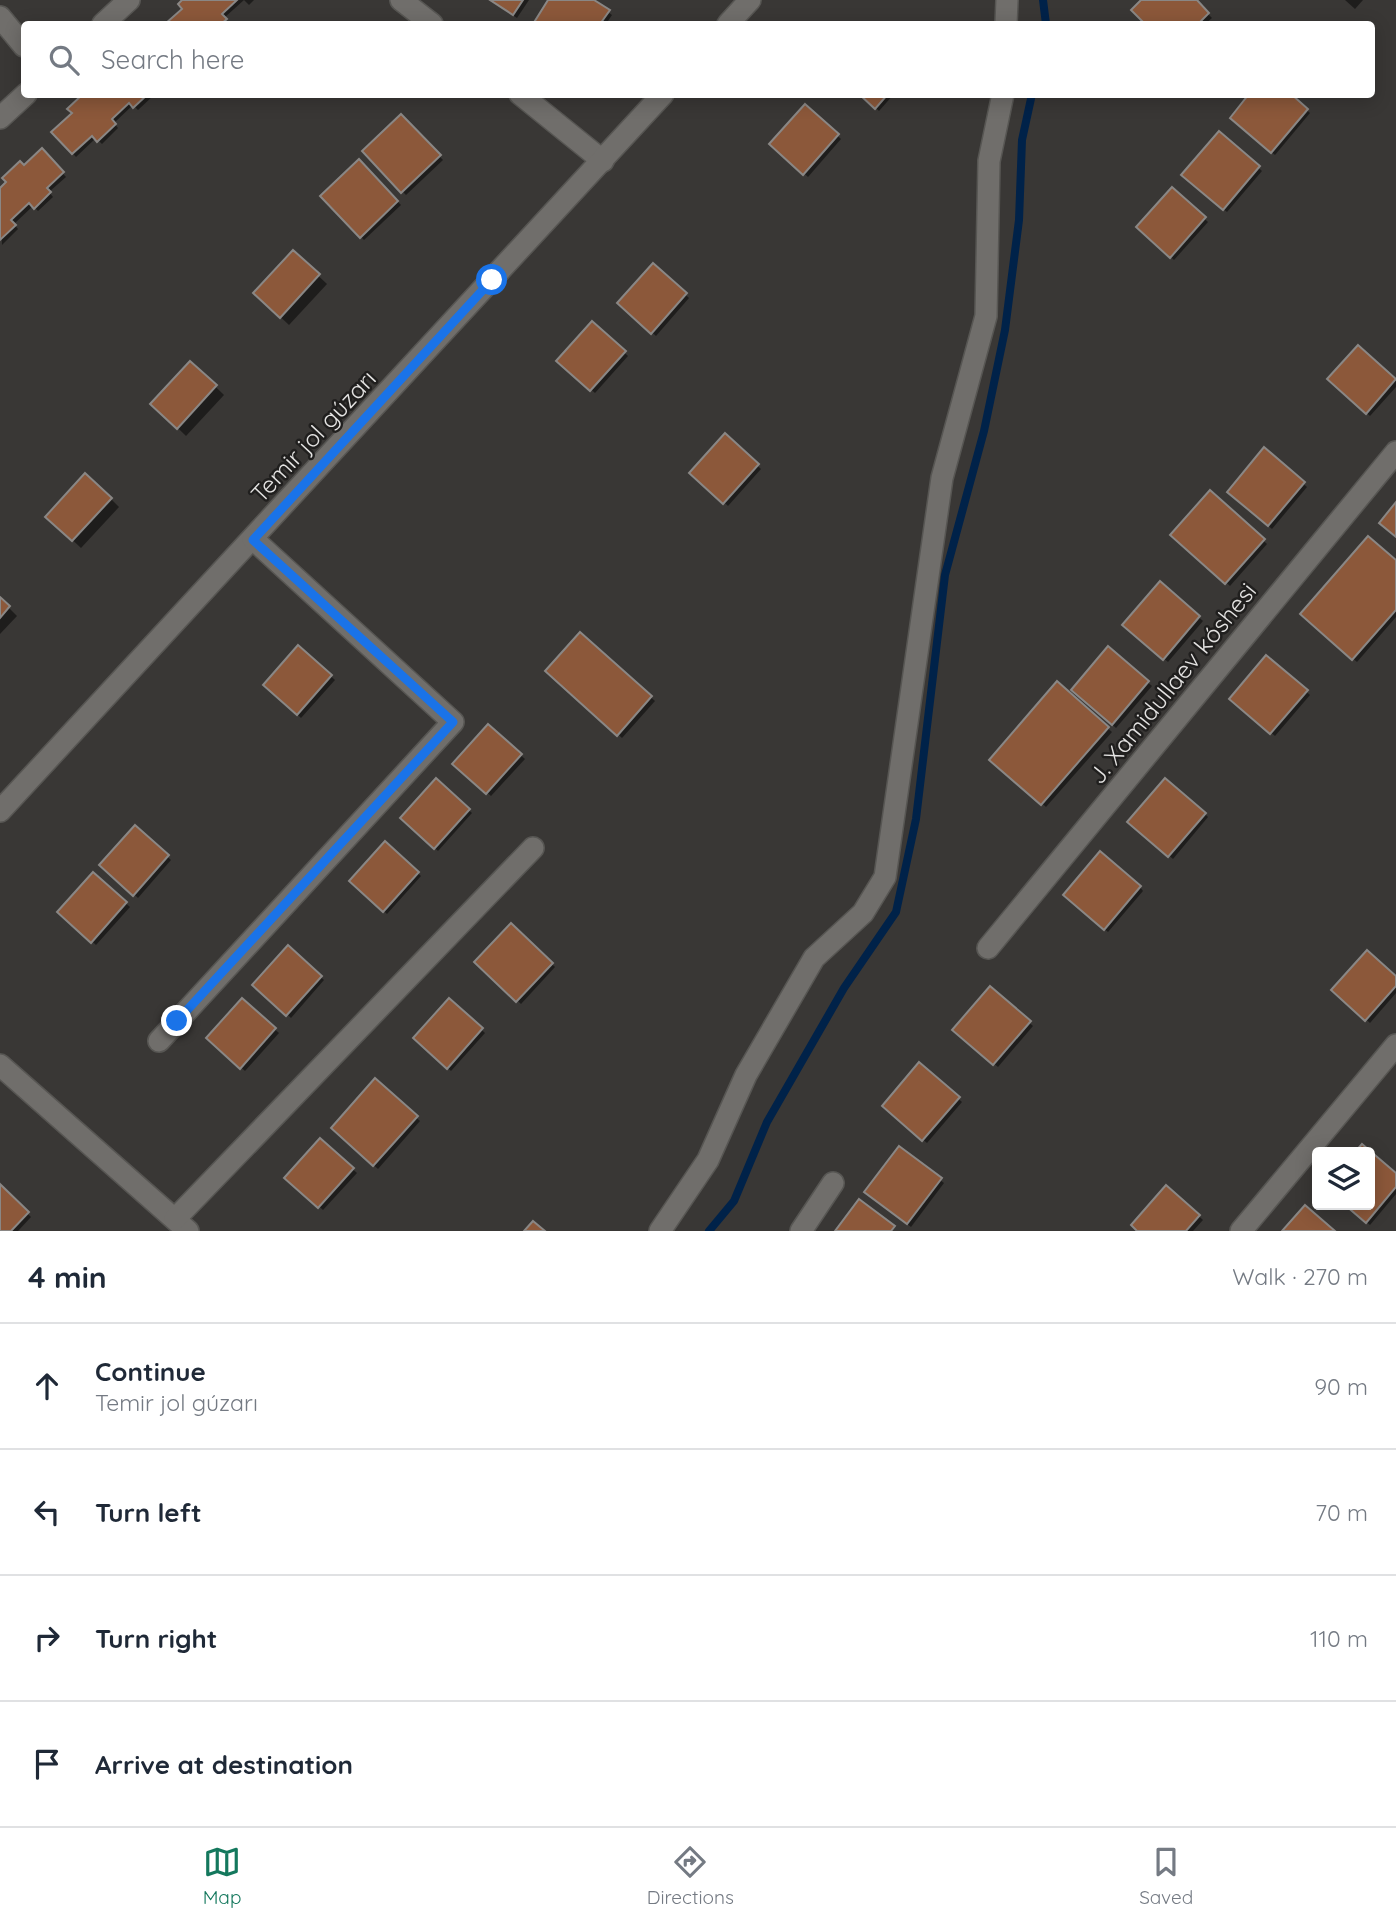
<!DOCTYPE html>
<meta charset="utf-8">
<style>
body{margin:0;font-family:Quicksand,sans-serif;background:#f2f2f3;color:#1f2937}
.controls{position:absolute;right:21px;bottom:21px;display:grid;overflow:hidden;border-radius:7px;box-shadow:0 4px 18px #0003}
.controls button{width:63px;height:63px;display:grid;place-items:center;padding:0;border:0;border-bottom:2px solid #e0e1e3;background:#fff;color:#1f2937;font:35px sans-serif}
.stop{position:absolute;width:21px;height:21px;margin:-16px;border:5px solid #1a73e8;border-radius:50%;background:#fff}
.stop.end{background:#1a73e8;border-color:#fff;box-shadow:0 2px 7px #0008}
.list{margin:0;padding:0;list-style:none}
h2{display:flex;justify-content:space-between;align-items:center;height:91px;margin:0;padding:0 28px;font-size:30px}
h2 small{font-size:23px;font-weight:400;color:#747a83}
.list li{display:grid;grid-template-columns:46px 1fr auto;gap:21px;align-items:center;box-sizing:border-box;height:126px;padding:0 28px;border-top:2px solid #e0e1e3}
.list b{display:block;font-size:26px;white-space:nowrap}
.list p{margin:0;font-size:23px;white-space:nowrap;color:#747a83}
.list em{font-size:23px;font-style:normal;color:#747a83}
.icon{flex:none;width:38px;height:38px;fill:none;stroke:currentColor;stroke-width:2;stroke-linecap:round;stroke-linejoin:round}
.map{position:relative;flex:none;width:1396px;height:1231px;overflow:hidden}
.search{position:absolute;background:#fff;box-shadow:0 4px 18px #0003;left:21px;right:21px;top:21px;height:77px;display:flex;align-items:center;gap:18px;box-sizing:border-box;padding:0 24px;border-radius:7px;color:#747a83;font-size:26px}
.sheet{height:595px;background:#fff}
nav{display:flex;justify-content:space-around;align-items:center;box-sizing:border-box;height:98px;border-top:2px solid #e0e1e3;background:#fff;font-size:19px;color:#747a83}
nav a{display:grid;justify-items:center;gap:4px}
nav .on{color:#14785d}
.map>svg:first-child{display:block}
</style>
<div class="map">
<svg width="1396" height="1231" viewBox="0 0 1396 1231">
<rect width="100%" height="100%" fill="#393735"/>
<g fill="#0007">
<path d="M185 0H244L224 18 228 24H168L185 9Z"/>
<path d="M244 0H254L249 5Z"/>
<path d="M490 0H529L517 18Z"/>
<path d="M550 0H591L612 15 606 24H535Z"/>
<path d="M1143 0H1194L1212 18 1205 24H1147L1133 10Z"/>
<path d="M1345 0H1363L1355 9Z"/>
<path d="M85 94 92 97 95 94 153 96 138 110 133 105 114 123 118 128 102 144 96 138 76 157 54 132 74 114Z"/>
<path d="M861 94H894L879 111Z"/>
<path d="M1289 94 1310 113 1275 155 1236 121Z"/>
<path d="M805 106 841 139 808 177 772 144Z"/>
<path d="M401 116 443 160 406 195 364 151Z"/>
<path d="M1219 133 1262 171 1227 212 1187 179Z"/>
<path d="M42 151 66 177 49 192 53 197 38 211 33 206 14 224 18 229 2 245 0 190Z"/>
<path d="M359 161 401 205 364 240 322 196Z"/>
<path d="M1172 189 1208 222 1174 260 1138 227Z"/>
<path d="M293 252 327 284 289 325 255 293Z"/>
<path d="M653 265 689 298 656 336 619 303Z"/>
<path d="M592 323 628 356 595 393 558 361Z"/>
<path d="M1358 347 1396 381V387L1370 416 1329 379Z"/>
<path d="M191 363 224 395 186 436 153 404Z"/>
<path d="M725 436 761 469 728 506 692 473Z"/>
<path d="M1264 450 1307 487 1272 529 1233 495Z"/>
<path d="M1210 492 1267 544 1230 586 1172 534Z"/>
<path d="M111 499 119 507 81 548 48 517Z"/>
<path d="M1396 562V617L1357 662 1302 614Z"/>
<path d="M1160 583 1203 621 1168 662 1128 628Z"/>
<path d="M0 599 17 616 0 634Z"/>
<path d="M580 634 655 701 622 738 548 671Z"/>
<path d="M299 647 335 680 301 718 265 685Z"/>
<path d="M1108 649 1152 686 1116 728 1077 694Z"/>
<path d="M1267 657 1310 695 1275 736 1235 702Z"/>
<path d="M1057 684 1112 732 1046 807 991 759Z"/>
<path d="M488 726 525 759 491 796 454 764Z"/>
<path d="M436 781 472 813 438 851 402 818Z"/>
<path d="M1205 814 1208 817 1173 859 1130 822Z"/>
<path d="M135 827 171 860 138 898 102 865Z"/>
<path d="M385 844 421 876 387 914 351 881Z"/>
<path d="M93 874 130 907 96 945 60 912Z"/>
<path d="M1140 887 1143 891 1108 932 1069 898Z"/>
<path d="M511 925 555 967 521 1004 477 962Z"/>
<path d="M288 948 324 980 291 1018 255 985Z"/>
<path d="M1396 978V993L1370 1023 1333 990Z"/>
<path d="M990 988 1033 1026 998 1067 958 1034Z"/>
<path d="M449 1000 485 1033 451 1071 415 1038Z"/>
<path d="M242 1001 279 1033 245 1071 208 1038Z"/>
<path d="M919 1064 962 1102 927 1143 887 1109Z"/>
<path d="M375 1080 420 1121 378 1169 333 1128Z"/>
<path d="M320 1140 357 1173 323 1210 287 1178Z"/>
<path d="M899 1148 944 1183 911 1227 870 1195Z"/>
<path d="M1370 1153 1396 1175V1194L1370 1225 1346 1205H1370Z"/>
<path d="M0 1187 31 1217 18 1231H0Z"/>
<path d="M1167 1187 1203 1220 1193 1231H1139Z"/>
</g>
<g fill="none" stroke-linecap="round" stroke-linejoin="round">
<g stroke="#002249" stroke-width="8">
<path d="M1043 0 1046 24"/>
<path d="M709 1231 734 1201 767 1122 844 988 896 912 916 819 945 575 984 431 1005 330 1019 220 1022 140 1032 94"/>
</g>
</g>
<g fill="#8c583a" stroke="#8a8785" stroke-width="2">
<path d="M182 0H237L222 14 227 19 221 24H165L182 9 178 4Z"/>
<path d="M490 0H523L513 15Z"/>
<path d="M548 0H594L610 10 600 24H533Z"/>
<path d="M1141 0H1197L1209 13 1198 24H1145L1131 10Z"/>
<path d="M83 94 92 95 148 94 133 108 129 103 112 119 116 124 97 142 92 136 72 154 51 132 72 113 67 109Z"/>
<path d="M859 94H888L875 109Z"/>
<path d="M1249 94H1291L1308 109 1271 153 1230 118Z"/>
<path d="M805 104 839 134 803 175 769 144Z"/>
<path d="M401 114 441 155 401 193 362 151Z"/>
<path d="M1219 131 1260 166 1223 210 1181 175Z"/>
<path d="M42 148 64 172 47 188 51 192 34 209 29 203 11 220 16 225 0 240V188L6 182 2 178 20 161 24 165Z"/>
<path d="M359 159 398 201 360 238 320 196Z"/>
<path d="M1172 187 1206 217 1170 258 1136 227Z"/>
<path d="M293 250 320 274 280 318 253 293Z"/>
<path d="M653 263 687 293 651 334 617 303Z"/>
<path d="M592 321 626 351 590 391 556 361Z"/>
<path d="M1358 345 1396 379 1366 414 1327 379Z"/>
<path d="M190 361 217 385 177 429 150 404Z"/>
<path d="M725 433 759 464 723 504 689 473Z"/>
<path d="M1264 447 1305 482 1268 526 1227 492Z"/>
<path d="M85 473 112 498 72 541 45 517Z"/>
<path d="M1210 490 1265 539 1225 584 1170 535Z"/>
<path d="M1396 502V537L1379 523Z"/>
<path d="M1368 536 1396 560V610L1352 660 1300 614Z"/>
<path d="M1160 581 1200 616 1163 660 1122 625Z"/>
<path d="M0 597 10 606 0 618Z"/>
<path d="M580 632 652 696 617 736 545 671Z"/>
<path d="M298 645 332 675 297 715 263 685Z"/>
<path d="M1108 646 1149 681 1112 725 1071 690Z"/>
<path d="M1266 655 1308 690 1270 734 1229 699Z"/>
<path d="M1057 681 1109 727 1041 805 989 760Z"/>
<path d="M488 724 522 754 486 794 452 764Z"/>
<path d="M436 778 470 809 434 849 400 818Z"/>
<path d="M1165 778 1206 813 1168 857 1127 822Z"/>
<path d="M135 825 169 855 133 896 99 865Z"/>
<path d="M385 841 419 872 383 912 349 881Z"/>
<path d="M1100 851 1141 886 1104 930 1063 895Z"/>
<path d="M93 872 127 902 91 943 57 912Z"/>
<path d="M511 923 553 963 516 1002 474 962Z"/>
<path d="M288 945 322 976 286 1016 252 985Z"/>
<path d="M1367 950 1396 976V986L1365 1021 1331 990Z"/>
<path d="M990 986 1031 1021 993 1065 952 1030Z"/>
<path d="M242 998 276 1028 240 1069 206 1038Z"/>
<path d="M449 998 483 1028 447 1069 413 1038Z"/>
<path d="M919 1062 960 1097 922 1141 882 1106Z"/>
<path d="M375 1078 418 1116 373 1166 331 1128Z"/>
<path d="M320 1138 354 1168 318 1208 284 1178Z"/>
<path d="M1362 1144 1396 1173V1187L1366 1223 1345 1205H1370V1152H1355Z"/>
<path d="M899 1146 942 1178 907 1224 864 1192Z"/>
<path d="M0 1184 29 1212 11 1231H0Z"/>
<path d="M1166 1185 1200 1215 1186 1231H1137L1131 1225Z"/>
<path d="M859 1199 895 1226 891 1231H835Z"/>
<path d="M1305 1205 1335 1231H1282Z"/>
<path d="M533 1221 545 1231H524Z"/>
</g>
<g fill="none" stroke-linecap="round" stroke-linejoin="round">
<g stroke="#575653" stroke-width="24">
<g id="minor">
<path d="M401 0 432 24"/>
<path d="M0 17 24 46"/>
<path d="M103 24 129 0"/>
<path d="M728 24 750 0"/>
<path d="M1006 24 1007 0"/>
<path d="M520 94 603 161"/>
<path d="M0 118 26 94"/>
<path d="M0 811 663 94"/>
<path d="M988 948 1396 452"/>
<path d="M159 1041 453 722 253 539"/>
<path d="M0 1065 188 1231"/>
<path d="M175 1219 533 848"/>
<path d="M660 1231 708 1160 746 1075 814 958 863 913 885 877 942 478 986 316 989 161 1003 94"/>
<path d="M801 1231 833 1183"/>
<path d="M1241 1231 1396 1045"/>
</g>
</g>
<use href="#minor" stroke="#706e6b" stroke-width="21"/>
</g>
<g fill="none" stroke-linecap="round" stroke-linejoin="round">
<path stroke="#1a73e8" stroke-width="9" d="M177 1021 453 722 253 540 492 280"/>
</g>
<g text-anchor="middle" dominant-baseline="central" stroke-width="5" stroke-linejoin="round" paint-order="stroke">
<g font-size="24" fill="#e4e3e2" stroke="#201f1e">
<text transform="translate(313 436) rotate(-47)">Temir jol gúzarı</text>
<text transform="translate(1172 683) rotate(-51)">J. Xamidullaev kóshesi</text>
</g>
</g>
</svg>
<div class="controls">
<button><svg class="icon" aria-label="layers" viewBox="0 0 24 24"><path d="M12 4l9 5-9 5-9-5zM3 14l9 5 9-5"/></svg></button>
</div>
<div class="stop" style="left:492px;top:280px"></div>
<div class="stop end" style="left:177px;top:1021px"></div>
<div class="search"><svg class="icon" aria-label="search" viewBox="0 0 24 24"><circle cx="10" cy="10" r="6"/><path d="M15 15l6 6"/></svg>Search here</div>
</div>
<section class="sheet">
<h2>4 min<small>Walk · 270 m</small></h2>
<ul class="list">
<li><svg class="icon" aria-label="ahead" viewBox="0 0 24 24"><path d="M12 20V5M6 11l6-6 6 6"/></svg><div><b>Continue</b><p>Temir jol gúzarı</p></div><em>90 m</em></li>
<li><svg class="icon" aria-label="left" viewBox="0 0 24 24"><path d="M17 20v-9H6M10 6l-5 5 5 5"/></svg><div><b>Turn left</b></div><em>70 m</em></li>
<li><svg class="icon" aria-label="right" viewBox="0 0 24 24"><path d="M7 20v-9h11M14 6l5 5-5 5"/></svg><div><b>Turn right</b></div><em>110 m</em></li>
<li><svg class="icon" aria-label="arrive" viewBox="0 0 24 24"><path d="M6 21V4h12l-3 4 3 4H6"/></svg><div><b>Arrive at destination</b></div></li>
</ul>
</section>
<nav>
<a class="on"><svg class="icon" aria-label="map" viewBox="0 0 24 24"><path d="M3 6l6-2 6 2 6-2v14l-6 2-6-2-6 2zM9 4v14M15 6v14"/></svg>Map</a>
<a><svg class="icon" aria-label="directions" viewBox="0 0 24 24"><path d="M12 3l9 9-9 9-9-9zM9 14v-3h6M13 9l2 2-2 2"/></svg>Directions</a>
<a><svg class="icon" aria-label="saved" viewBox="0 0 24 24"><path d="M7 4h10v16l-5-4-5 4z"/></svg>Saved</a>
</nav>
